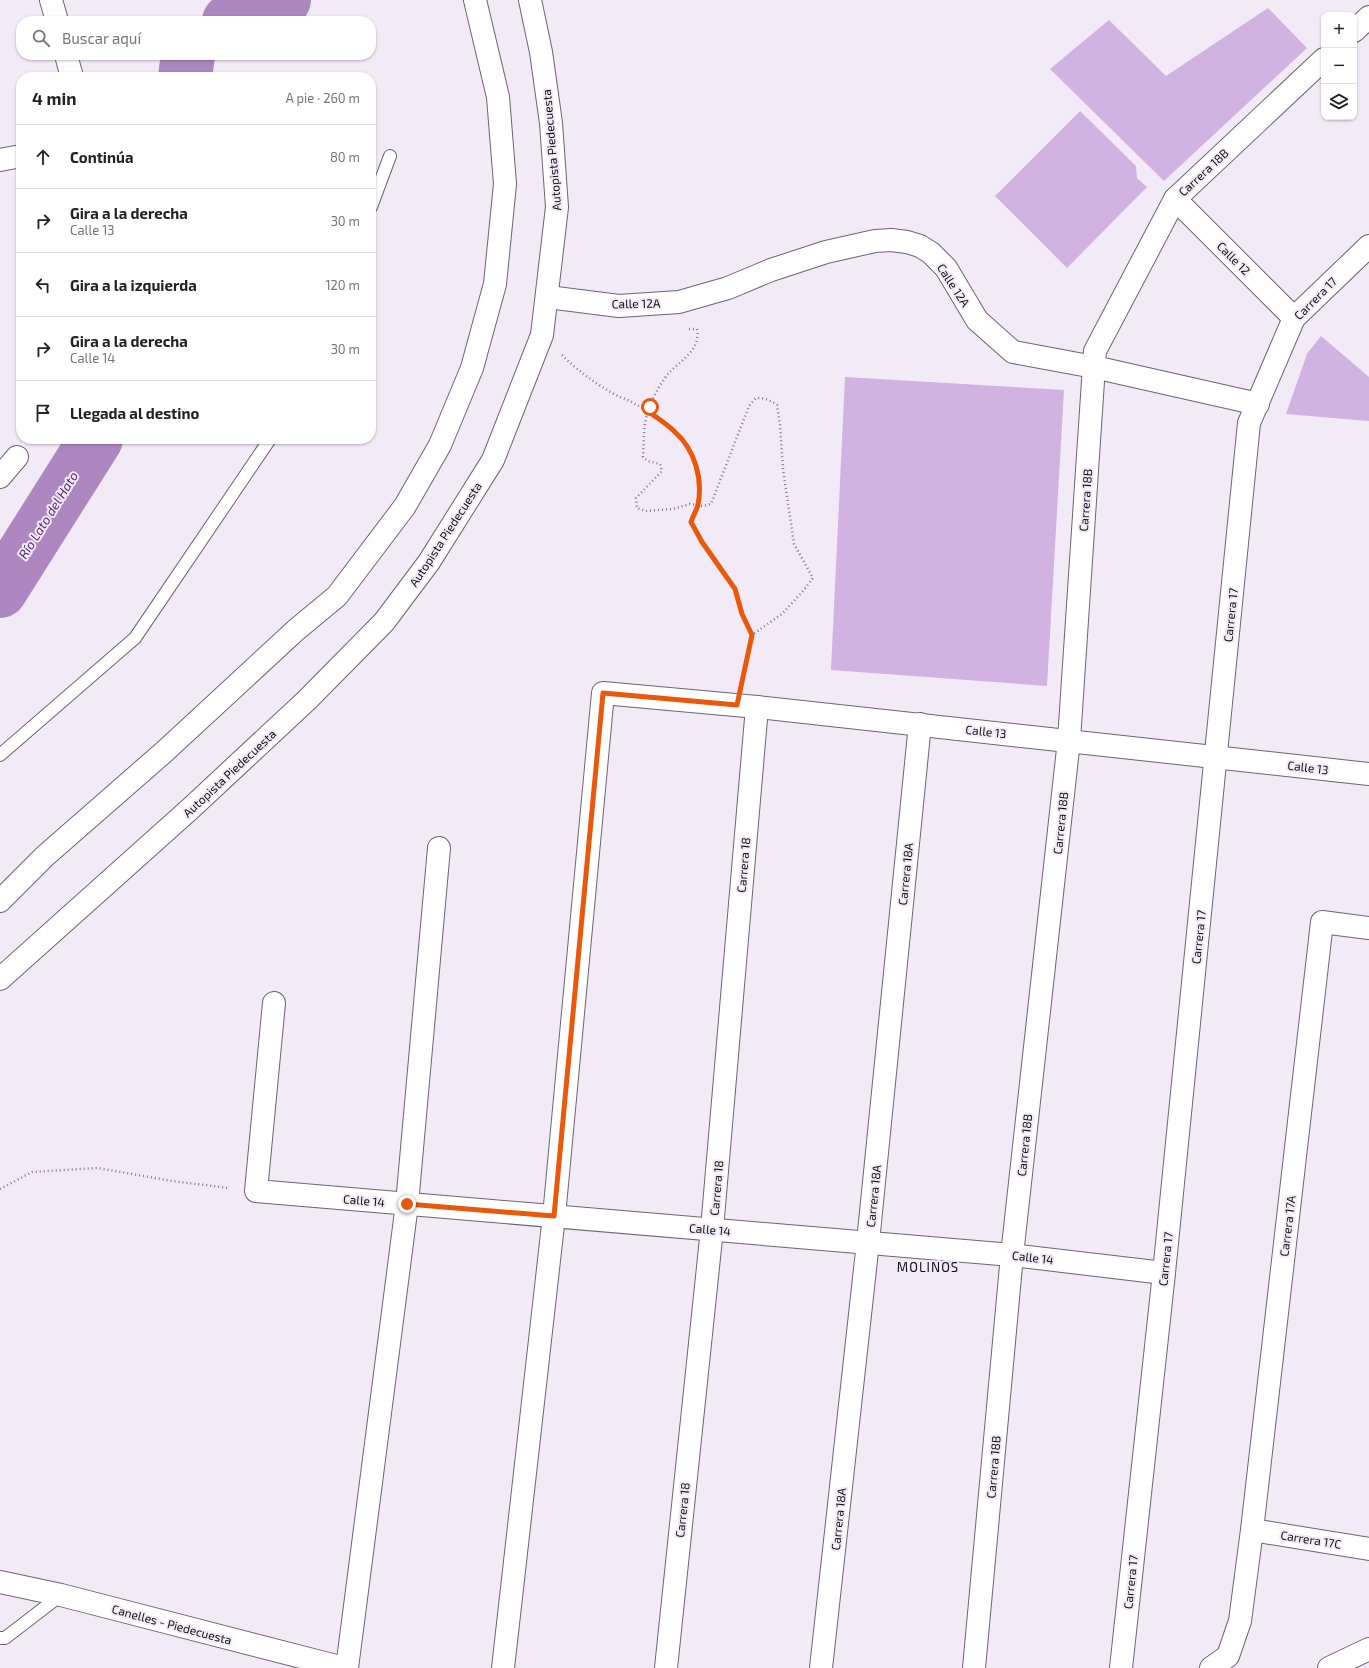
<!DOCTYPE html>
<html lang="es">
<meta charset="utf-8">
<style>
body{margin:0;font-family:"Exo 2",sans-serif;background:#f2f2f2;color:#222}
.controls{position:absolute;right:12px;top:12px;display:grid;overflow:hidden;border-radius:8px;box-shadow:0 1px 3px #0004}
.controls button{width:36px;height:36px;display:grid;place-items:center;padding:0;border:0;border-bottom:1px solid #e0e0e0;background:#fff;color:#222;font:20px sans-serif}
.stop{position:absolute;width:12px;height:12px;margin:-9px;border:3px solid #ea580c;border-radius:50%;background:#fff}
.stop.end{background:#ea580c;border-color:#fff;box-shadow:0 1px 4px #0008}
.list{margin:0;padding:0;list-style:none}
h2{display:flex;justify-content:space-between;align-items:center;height:52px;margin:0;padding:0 16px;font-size:17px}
h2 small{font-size:13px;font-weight:400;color:#767676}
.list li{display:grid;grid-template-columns:26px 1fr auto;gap:12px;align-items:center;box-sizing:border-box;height:64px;padding:0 16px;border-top:1px solid #e0e0e0}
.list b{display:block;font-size:15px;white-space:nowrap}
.list p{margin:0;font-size:13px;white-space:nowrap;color:#767676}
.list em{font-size:13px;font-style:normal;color:#767676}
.icon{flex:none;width:22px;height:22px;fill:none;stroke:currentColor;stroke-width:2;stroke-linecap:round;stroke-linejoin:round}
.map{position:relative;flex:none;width:1369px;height:1668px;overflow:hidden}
.search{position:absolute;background:#fff;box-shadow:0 1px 3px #0004;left:16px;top:16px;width:360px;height:44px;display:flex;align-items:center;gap:10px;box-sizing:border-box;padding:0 14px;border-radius:16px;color:#767676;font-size:15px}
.panel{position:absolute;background:#fff;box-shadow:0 1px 3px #0004;left:16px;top:72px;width:360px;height:372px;border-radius:16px}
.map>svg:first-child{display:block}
</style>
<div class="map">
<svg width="1369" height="1668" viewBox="0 0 1369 1668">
<rect width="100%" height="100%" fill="#f2eaf7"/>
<g fill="#d1b3e1">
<path d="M1268 8 1307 48 1164 181 1050 69 1109 20 1166 76Z"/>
<path d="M1080 111 1136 166 1137 178 1147 187 1067 268 995 196Z"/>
<path d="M1321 336 1369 377V421L1286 414 1307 354Z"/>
<path d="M845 377 1064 390 1047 686 831 670Z"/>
</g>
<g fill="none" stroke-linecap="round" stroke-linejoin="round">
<g stroke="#ac87c0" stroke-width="54">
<path d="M229 21 284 0"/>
<path d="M185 77 188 55"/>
<path d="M0 591 96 439"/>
</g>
<g stroke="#6c6570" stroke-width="14">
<g id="service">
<path d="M371 207 390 156"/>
<path d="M0 755 135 638 270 439"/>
<path d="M0 1638H5L61 1595"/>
</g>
</g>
<g stroke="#6c6570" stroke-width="24">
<g id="minor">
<path d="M51 0 57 21"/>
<path d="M1354 31 1369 17"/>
<path d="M66 55 72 77"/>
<path d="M0 160 21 156"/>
<path d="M1175 199 1294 318"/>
<path d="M548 297 619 306 679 302 728 288 771 270 826 252 875 241 891 240 907 242 920 246 931 253 946 268 977 320 1013 352 1094 367 1258 404"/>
<path d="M0 477 17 457"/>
<path d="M274 1003 256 1191 1012 1255 1164 1273"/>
<path d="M1252 1530 1369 1549"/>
<path d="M347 1668 407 1204 439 848"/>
<path d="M503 1668 554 1216 603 693 757 707 1369 774"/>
<path d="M666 1668 712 1229 757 707"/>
<path d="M821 1668 868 1242 920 724"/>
<path d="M974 1668 1012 1255 1069 740 1095 351 1175 199 1324 59"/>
<path d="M1121 1668 1164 1273 1249 423 1294 318 1369 246"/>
<path d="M1211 1668 1228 1656 1240 1621 1252 1530 1322 922 1369 928"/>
</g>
</g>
<g stroke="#6c6570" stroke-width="24">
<g id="tertiary">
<path d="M0 1582 61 1595 344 1668"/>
<path d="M1329 1668 1369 1649"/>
</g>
</g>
<g stroke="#6c6570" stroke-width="24">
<g id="trunk">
<path d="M0 901 45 856 164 752 296 630 337 596 405 506 440 445 472 368 495 284 505 184 498 97 475 0"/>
<path d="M0 979 190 809 307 700 384 622 429 562 493 460 542 335 557 207 551 123 541 52 530 0"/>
</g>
</g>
<g stroke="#817c84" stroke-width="2.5" stroke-dasharray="1 3" stroke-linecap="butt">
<path d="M689 329H697C701 350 681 360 669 373 661 382 653 397 649 408 643 423 644 441 643 457L648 461 660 464 662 471 636 498 637 508 646 511 673 509 690 504 703 506 711 504 749 406 756 398C765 398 770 400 777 405L780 425 783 469 794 544 813 578 803 591 782 614 752 635 743 679"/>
<path d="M562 355C578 371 596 384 616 395 622 398 629 400 635 404 674 425 708 456 697 505 696 511 693 517 691 522L702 542 735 589 742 614 752 635"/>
<path d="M0 1189 32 1172 98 1168 172 1181 229 1188"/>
</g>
<use href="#service" stroke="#fff" stroke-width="12"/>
<use href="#minor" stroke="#fff" stroke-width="22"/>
<use href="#tertiary" stroke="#fff" stroke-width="22"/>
<use href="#trunk" stroke="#fff" stroke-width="22"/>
</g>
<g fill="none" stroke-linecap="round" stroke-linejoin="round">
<path stroke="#ea580c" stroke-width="5" d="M407 1204 554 1216 603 693 737 705 752 635 742 614 735 589 702 542 691 522C693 516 696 511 698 505 703 479 695 450 675 432 667 424 657 418 648 411L650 407"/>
</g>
<g text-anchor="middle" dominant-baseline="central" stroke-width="4" stroke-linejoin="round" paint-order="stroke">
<g font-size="12" fill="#120f13" stroke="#f2eaf7">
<text transform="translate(551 150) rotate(-95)">Autopista Piedecuesta</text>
<text transform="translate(1203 172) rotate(-43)">Carrera 18B</text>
<text transform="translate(1234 258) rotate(45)">Calle 12</text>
<text transform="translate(954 285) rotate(57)">Calle 12A</text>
<text transform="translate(1315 298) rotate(-45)">Carrera 17</text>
<text transform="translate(636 303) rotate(-1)">Calle 12A</text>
<text transform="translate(1085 500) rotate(-86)">Carrera 18B</text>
<text transform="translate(445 534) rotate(-57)">Autopista Piedecuesta</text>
<text transform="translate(1230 615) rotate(-84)">Carrera 17</text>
<text transform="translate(986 731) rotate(6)">Calle 13</text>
<text transform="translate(1308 767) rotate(7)">Calle 13</text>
<text transform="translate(229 773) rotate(-43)">Autopista Piedecuesta</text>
<text transform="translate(1060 823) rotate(-84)">Carrera 18B</text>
<text transform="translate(743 865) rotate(-85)">Carrera 18</text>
<text transform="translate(905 874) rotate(-84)">Carrera 18A</text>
<text transform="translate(1198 937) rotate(-84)">Carrera 17</text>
<text transform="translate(1024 1145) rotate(-84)">Carrera 18B</text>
<text transform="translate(716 1188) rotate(-85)">Carrera 18</text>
<text transform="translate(873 1196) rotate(-84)">Carrera 18A</text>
<text transform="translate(364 1200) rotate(5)">Calle 14</text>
<text transform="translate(1287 1226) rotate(-83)">Carrera 17A</text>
<text transform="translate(710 1229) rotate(5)">Calle 14</text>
<text transform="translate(1033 1257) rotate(7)">Calle 14</text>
<text transform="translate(1165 1259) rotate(-84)">Carrera 17</text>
<text transform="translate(993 1467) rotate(-85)">Carrera 18B</text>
<text transform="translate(682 1510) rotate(-84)">Carrera 18</text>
<text transform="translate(838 1519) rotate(-84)">Carrera 18A</text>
<text transform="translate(1311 1539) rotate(9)">Carrera 17C</text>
<text transform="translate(1130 1582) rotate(-84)">Carrera 17</text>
<text transform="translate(172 1624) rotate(15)">Canelles - Piedecuesta</text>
</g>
<g font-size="13" font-style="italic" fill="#58296e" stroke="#f2eaf7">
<text transform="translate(48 515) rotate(-58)">Río Lato del Hato</text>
</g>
<g font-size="13" letter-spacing="1" fill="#120f13" stroke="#f2eaf7">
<text x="928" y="1267">MOLINOS</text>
</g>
</g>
</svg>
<div class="controls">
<button>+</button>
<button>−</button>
<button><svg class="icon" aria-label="layers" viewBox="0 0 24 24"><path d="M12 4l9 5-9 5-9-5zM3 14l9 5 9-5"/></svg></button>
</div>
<div class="stop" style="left:650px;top:407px"></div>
<div class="stop end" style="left:407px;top:1204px"></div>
<div class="search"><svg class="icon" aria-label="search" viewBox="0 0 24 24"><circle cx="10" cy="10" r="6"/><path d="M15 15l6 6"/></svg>Buscar aquí</div>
<section class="panel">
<h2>4 min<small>A pie · 260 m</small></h2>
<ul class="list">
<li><svg class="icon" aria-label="ahead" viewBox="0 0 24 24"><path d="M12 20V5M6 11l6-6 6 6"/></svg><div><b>Continúa</b></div><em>80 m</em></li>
<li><svg class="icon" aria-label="right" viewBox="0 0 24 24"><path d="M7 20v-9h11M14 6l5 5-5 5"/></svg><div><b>Gira a la derecha</b><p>Calle 13</p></div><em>30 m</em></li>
<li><svg class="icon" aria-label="left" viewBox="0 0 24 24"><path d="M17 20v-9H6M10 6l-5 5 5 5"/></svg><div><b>Gira a la izquierda</b></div><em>120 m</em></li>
<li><svg class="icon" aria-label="right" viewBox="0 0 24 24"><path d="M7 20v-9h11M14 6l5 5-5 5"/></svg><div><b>Gira a la derecha</b><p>Calle 14</p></div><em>30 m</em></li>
<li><svg class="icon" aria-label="arrive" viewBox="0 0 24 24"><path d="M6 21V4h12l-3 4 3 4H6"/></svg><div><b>Llegada al destino</b></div></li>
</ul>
</section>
</div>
